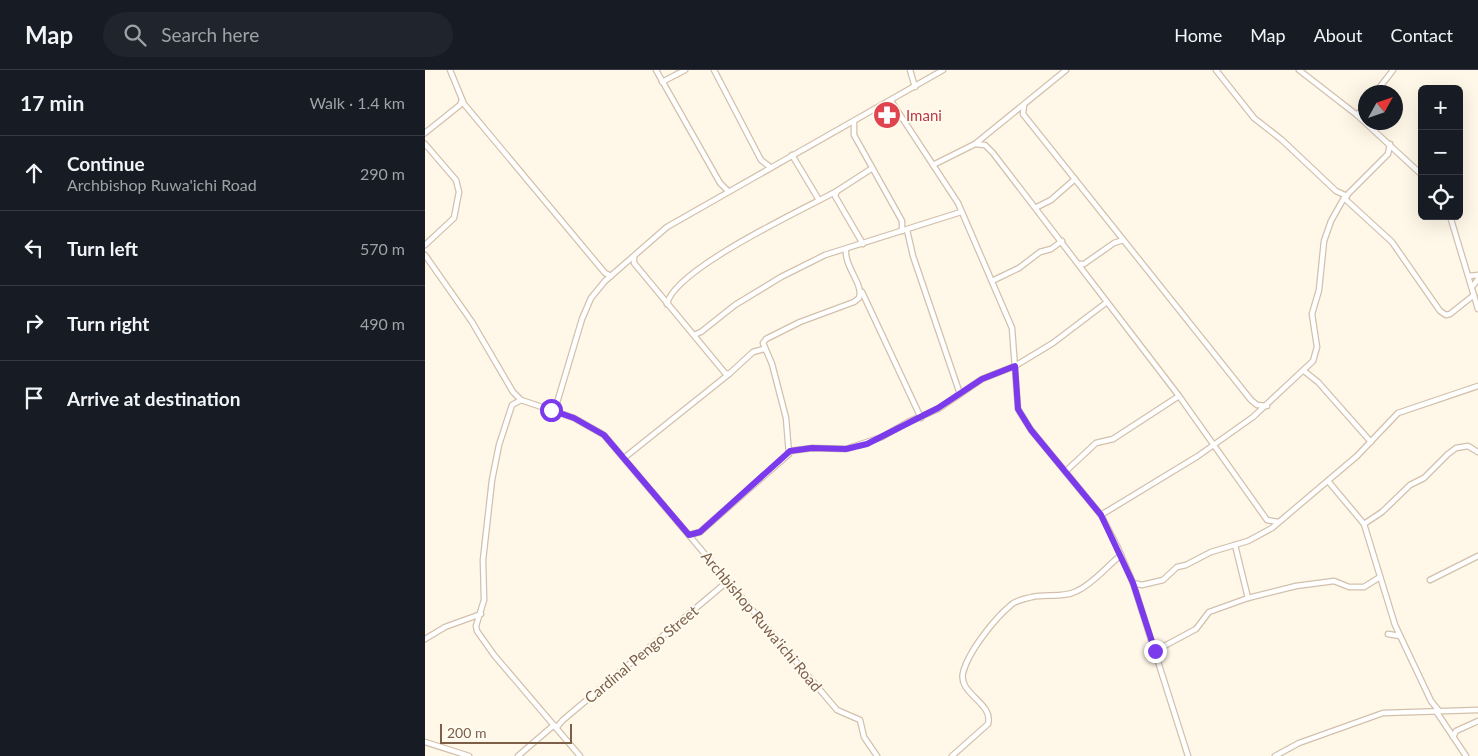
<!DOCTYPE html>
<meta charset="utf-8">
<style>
body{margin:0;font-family:Lato,sans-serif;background:#20242c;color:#f1f3f6}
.controls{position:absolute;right:15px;top:15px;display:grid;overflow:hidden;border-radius:8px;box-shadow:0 5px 20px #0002}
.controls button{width:45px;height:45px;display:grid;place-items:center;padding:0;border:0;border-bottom:1px solid #363941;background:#171b24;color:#f1f3f6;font:25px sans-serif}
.compass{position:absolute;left:933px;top:15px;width:45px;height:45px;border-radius:50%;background:#171b24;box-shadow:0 5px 20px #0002;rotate:50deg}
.scale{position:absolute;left:15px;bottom:12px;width:132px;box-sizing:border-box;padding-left:5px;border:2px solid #7d5f48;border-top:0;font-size:14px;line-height:18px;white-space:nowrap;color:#7d5f48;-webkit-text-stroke:4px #fffbf1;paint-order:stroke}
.stop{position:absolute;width:15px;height:15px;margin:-11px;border:4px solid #7c3aed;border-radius:50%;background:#fff}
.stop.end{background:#7c3aed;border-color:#fff;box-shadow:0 1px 5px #0008}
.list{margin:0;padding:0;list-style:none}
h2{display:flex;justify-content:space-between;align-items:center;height:65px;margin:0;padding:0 20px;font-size:21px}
h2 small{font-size:16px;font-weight:400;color:#9ea1a6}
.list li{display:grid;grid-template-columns:32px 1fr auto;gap:15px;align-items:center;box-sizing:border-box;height:75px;padding:0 20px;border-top:1px solid #363941}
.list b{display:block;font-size:19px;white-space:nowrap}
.list p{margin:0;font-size:16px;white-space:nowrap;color:#9ea1a6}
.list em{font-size:16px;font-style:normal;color:#9ea1a6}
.icon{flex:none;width:28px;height:28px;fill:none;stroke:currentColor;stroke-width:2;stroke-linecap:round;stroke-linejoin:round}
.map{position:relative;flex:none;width:1053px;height:686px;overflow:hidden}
header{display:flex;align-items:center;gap:30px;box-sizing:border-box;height:70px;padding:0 25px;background:#171b24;border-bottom:1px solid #363941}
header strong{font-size:24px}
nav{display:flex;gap:28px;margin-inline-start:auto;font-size:18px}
.search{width:350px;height:45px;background:#20242c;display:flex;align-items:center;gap:12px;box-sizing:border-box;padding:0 18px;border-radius:28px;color:#9ea1a6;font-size:19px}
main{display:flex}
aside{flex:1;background:#171b24}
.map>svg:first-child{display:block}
</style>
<header>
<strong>Map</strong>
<div class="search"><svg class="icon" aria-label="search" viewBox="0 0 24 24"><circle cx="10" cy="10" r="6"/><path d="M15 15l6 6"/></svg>Search here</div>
<nav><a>Home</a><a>Map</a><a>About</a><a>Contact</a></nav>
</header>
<main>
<aside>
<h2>17 min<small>Walk · 1.4 km</small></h2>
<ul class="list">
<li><svg class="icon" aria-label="ahead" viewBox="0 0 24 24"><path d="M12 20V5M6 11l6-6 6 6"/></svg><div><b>Continue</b><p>Archbishop Ruwa'ichi Road</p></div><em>290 m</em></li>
<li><svg class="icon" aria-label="left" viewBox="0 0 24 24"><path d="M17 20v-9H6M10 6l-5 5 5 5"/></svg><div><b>Turn left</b></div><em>570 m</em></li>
<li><svg class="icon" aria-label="right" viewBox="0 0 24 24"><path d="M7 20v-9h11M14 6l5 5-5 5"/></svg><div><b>Turn right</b></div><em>490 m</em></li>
<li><svg class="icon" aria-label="arrive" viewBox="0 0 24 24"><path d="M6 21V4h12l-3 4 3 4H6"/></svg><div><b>Arrive at destination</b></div></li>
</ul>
</aside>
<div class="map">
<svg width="1053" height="686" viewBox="0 0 1053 686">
<rect width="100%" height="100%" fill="#fff8e8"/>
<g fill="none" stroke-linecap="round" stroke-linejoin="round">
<g stroke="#d3c0ac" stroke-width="7">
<g id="minor">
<path d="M25 0 39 34 180 203 186 206"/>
<path d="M231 0 295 113 303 121"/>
<path d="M289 0 336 90 345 97"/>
<path d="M485 0 490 17"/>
<path d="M791 0 829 48 857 70 911 121 922 126"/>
<path d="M874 0 932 45 997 105"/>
<path d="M237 12 260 0"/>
<path d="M951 22 968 0"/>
<path d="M466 31 533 133 587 258 593 339 606 360 676 445 692 476 708 513 763 686"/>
<path d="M599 35 598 44 826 330 832 335 842 336"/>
<path d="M932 45 941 35"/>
<path d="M429 52V65L477 151V161"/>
<path d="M0 63 35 35 37 30"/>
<path d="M0 74 31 110 34 122 29 148 0 175"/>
<path d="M550 74 560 75 568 83 754 326 842 450 853 452"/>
<path d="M367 85 394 130"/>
<path d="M508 95 550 74 641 0"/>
<path d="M919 128 967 172 1015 241 1021 245 1025 244 1049 225"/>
<path d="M612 137 626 130 650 109"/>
<path d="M1025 146 1053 239"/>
<path d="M482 160 488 186 535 324"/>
<path d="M438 174 410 126 412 121 446 99"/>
<path d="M0 185 47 252 88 322 96 330"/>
<path d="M209 187V193L300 303 304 304 328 282 339 279"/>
<path d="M654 194H659L689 173 698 170"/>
<path d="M1044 206 1053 205"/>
<path d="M567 211 594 198 615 182 626 179 637 171"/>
<path d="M1047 217 1053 209"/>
<path d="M437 222 496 348"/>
<path d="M242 234C249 199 379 139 412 121"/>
<path d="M269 265 276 262 310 235 356 207 400 185 536 142"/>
<path d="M879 301 893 312 946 372"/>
<path d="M126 340 149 348 179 365 412 640 435 650 439 667 452 686"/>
<path d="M365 381 387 378 421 379 457 367 483 352 513 339 557 309 590 296 628 273 682 232"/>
<path d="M199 388 304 304"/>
<path d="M641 401 671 373 688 369 754 326"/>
<path d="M903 411 939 454 970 555 1006 631 1014 641"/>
<path d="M676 445 773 386 828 347 888 291 892 277 887 244 894 220 899 171 906 151 919 128 963 84 965 74"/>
<path d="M939 454 957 442 985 415 999 408 1023 384 1031 378 1043 376 1053 382"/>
<path d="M264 465 275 462 364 384 361 348 347 294 338 273 341 269 375 252 429 232 434 228C439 214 419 197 421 179"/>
<path d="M810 475 823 528"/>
<path d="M1005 510 1053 486"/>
<path d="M708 513 717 515 738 510 752 497 761 495 786 482 823 471 847 458 932 386 973 343 1053 316"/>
<path d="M963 564 975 566"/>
<path d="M0 569 20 557 56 544"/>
<path d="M730 581 771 559 784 542 823 528 871 516 909 511 924 517H939L955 507"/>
<path d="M1011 641 1041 686"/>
<path d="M131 658 138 650 303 511"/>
<path d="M1028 667 1031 661 1053 651"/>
<path d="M0 672 44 686"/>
<path d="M93 686 129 655"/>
<path d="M155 686 69 585 52 561 51 556 59 530 58 490 67 410 74 375 87 335 96 330 126 340 131 336 157 249 166 228 180 211 242 157 518 0"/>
<path d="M527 686 563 654C569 633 533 624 538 603 543 582 569 549 586 535 591 530 600 529 607 527 621 524 639 528 652 521 669 513 681 497 696 485"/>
<path d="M850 686 874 673 958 643 1053 640"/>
</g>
</g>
<use href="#minor" stroke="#fff" stroke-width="4.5"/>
</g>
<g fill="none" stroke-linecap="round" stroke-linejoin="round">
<path stroke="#7c3aed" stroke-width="6" d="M126 340 149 348 179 365 264 465 275 462 365 381 387 378 421 379 442 374 513 338 557 309 590 296 593 339 606 360 676 445 708 513 730 581"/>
</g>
<defs>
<g id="pharmacy-disc" transform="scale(1.4375)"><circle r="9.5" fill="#e0444e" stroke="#fffbf1"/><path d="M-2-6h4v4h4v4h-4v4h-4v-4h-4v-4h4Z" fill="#fff"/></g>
</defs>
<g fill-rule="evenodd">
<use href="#pharmacy-disc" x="462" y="45"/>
</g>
<g text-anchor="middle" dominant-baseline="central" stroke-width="4" stroke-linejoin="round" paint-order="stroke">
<g font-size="15" fill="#be3a42" stroke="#fffbf1" text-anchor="start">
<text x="481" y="45">Imani</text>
</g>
<g font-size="15" fill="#7d5f48" stroke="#fffbf1">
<text transform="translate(337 551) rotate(50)">Archbishop Ruwa'ichi Road</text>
<text transform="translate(216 584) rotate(-40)">Cardinal Pengo Street</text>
</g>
</g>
</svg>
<div class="controls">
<button>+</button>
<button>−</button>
<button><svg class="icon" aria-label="locate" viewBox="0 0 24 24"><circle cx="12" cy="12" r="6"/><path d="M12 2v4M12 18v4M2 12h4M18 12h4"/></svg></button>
</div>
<svg class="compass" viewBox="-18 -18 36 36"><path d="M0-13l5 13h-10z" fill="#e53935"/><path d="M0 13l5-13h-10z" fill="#9ea1a6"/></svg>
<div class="scale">200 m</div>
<div class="stop" style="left:126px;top:340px"></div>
<div class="stop end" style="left:730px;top:581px"></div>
</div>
</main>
